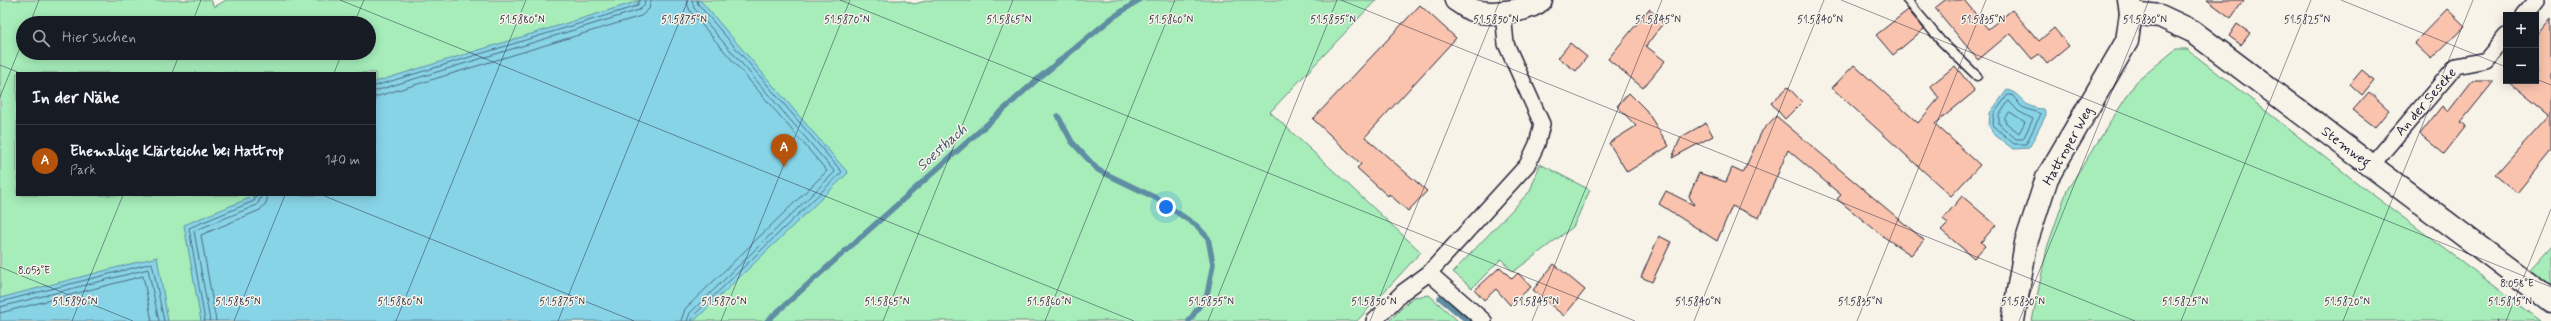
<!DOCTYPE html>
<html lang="de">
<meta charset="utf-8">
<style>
body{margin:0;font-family:Mynerve,sans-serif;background:#20242c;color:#f1f3f6}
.controls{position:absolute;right:12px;top:12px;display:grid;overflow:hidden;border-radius:0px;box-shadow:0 2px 10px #0003}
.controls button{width:36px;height:36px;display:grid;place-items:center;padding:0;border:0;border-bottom:1px solid #363941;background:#171b24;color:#f1f3f6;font:20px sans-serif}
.you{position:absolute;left:1166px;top:207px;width:14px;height:14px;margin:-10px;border:3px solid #fff;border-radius:50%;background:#1a73e8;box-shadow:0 0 0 6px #1a73e833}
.badge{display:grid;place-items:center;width:26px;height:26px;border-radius:50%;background:#b45309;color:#fff;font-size:13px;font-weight:700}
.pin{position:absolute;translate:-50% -33px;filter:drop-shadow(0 1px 2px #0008)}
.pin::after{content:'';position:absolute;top:21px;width:14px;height:12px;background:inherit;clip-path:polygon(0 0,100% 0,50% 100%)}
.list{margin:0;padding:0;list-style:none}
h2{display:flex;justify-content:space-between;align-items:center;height:52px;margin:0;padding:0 16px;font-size:17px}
h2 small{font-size:13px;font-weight:400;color:#9ea1a6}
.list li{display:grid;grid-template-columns:26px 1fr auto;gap:12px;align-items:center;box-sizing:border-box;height:72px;padding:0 16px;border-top:1px solid #363941}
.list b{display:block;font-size:15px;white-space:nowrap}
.list p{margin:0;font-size:13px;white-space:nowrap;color:#9ea1a6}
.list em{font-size:13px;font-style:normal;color:#9ea1a6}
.icon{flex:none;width:22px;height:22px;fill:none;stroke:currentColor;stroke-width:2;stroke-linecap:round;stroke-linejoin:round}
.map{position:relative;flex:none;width:2551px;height:321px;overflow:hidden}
.search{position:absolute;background:#171b24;box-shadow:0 2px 10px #0003;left:16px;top:16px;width:360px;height:44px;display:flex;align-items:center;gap:10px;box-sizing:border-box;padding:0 14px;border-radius:22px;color:#9ea1a6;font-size:15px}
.panel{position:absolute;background:#171b24;box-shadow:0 2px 10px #0003;left:16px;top:72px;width:360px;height:124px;border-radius:0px}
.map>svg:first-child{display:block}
</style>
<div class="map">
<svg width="2551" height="321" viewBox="0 0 2551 321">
<rect width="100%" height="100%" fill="#f7f3e8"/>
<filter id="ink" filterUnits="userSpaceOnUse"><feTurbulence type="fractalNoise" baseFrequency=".025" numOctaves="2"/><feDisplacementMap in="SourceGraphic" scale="8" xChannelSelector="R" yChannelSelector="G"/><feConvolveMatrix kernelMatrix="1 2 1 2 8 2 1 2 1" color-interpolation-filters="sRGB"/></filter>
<g filter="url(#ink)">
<g fill="#a6edba" stroke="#64887a" fill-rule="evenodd">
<path d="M0 0H211L214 7 226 0H903L914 4 930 0H1376L1270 112 1421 252 1357 321H0ZM23 23H369V53H23ZM17 73H375V195H17Z"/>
<path d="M2176 49H2187L2360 185 2541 321H2032L2047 248 2067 190 2136 82Z"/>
<path d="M1540 164 1590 190 1573 227 1513 272 1501 259 1472 288 1453 272 1530 191Z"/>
<path d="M2551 246V294L2525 275Z"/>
<path d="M1429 295 1458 321H1389L1413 297Z"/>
</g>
<g fill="#88d4e7" stroke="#5f8da2">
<path d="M642 0H700L848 173 694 321H201L184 225 257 195H375V82Z"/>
<path d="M2007 90C2024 94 2020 108 2044 109L2046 115 2029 148 2013 149 1995 135 1989 126 1990 113Z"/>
<path d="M157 257 168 321H0V298Z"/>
</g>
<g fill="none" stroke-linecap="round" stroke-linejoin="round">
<g stroke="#4b6980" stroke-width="1">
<path d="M375 86 637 6 640 0"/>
<path d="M375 91 639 10 644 6 645 0"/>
<path d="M2008 95H2012L2022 107 2041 114 2026 144H2014L1993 125 1994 114Z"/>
<path d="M375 97 641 16 649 9 651 0"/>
<path d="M2009 101 2018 111 2033 119 2023 139H2016L1999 124V116Z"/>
<path d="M2010 112 2025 122 2019 133 2005 122V118Z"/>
<path d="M0 302 152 263 164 321"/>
<path d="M0 307 148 269 159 321"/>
<path d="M0 313 143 276 152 321"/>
<path d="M205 321 189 228 254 201 257 195"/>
<path d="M210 321 194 231 257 205 262 195"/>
<path d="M216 321 201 235 260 210 266 203 268 195"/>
<path d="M681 321 685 309 827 171 690 11 686 0"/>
<path d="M687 321 690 313 835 172 694 8 692 0"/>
<path d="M692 321 693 316 842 172 698 4 697 0"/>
</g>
<g stroke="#5f8da2" stroke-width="5.5">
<path d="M1058 116 1072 142 1098 170 1156 198 1197 226 1208 238 1213 264 1207 295 1189 321"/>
<path d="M1440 298 1468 321"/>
<path d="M767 321 1040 77 1112 18 1139 0"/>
</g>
</g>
<g fill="#fac3ad" stroke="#22223b">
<path d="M1945 0H1964L1988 29 2012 10 2039 41 2054 28 2069 46 2047 64 2039 54 2032 59 2010 33 1978 60 1935 8Z"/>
<path d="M2207 0H2244L2231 18Z"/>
<path d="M1420 5 1456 38 1365 137 1427 191 1408 211 1389 194 1388 196 1357 168 1361 164 1313 119Z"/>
<path d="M1649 9 1664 22 1646 46 1665 61 1643 88 1608 59Z"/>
<path d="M2447 9 2465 26 2431 59 2414 43Z"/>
<path d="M1908 10 1924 29 1893 55 1876 35Z"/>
<path d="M2551 17V151L2517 193 2495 175 2549 115 2508 81H2536V35Z"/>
<path d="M2237 24 2250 33 2241 45 2229 36Z"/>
<path d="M1570 43 1587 57 1576 71 1558 58Z"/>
<path d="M1854 65 1918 123 1939 98 1930 86 1955 66 1975 91 1935 124 1980 165 1951 196 1832 88Z"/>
<path d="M2362 70 2374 80 2362 95 2350 84Z"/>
<path d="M2472 81H2494L2461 122 2466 126 2444 154 2420 134 2442 106 2448 112Z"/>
<path d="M1788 87 1802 102 1785 119 1771 103Z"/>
<path d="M2369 92 2389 110 2375 127 2353 110Z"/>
<path d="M1629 93 1646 110 1669 146 1627 172 1609 143 1636 126 1617 106Z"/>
<path d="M1776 116 1924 240 1911 255 1884 237 1837 199 1841 195 1788 150 1759 218 1732 206 1717 241 1659 204 1666 191 1694 205 1689 196 1699 173 1726 182 1732 168 1743 173 1762 131Z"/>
<path d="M1706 123 1713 136 1672 158 1681 137Z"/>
<path d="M1962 196 1996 225 1981 242 1985 246 1974 258 1941 230 1948 223 1943 219Z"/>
<path d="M1659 236 1671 242 1652 282 1641 277Z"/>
<path d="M1554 264 1585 290 1564 316 1533 290Z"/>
<path d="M1500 267 1512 279 1518 273 1531 287 1510 305 1496 289 1484 300 1475 290Z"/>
</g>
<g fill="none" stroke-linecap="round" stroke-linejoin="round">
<g stroke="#22223b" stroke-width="11">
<path id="lane" d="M1907 0 1941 41 1977 76"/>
</g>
<g stroke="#22223b" stroke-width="18">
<g id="street">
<path d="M2524 15 2537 0"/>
<path d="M2371 166 2456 66 2486 60 2506 36"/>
<path d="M1429 273 1484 321"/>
<path d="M1374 321 1403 292 1429 273 1527 165 1537 144 1542 124 1506 44 1503 13"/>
</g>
</g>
<g stroke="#22223b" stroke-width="25">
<g id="secondary">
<path d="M1456 0C1461 3 1467 8 1472 10 1490 16 1527 12 1541 0"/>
<path d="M2131 13 2160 16 2192 31 2551 301"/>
<path d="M2013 321 2026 243 2047 178 2127 41 2131 13 2129 0"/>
</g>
</g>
<path stroke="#22223b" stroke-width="2.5" stroke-dasharray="3 3" stroke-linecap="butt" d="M2497 321H2498"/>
<use href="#lane" stroke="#f7f3e8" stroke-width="8"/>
<use href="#street" stroke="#f7f3e8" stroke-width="15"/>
<use href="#secondary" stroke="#f7f3e8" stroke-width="22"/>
</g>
</g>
<path fill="none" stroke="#22223b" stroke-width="1" stroke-opacity="0.45" d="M340 0 1134 321M840 0 1635 321M1341 0 2135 321M1841 0 2551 287M2341 0 2506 67M30 23 39 0M192 23 201 0M354 23 364 0M0 65 20 73M172 73 180 53M334 73 342 53M2536 79 2551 85M0 97 23 40M322 195 634 321M0 267 133 321M72 321 123 195M234 321 285 195M396 321 526 0M558 321 688 0M721 321 850 0M883 321 1013 0M1045 321 1175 0M1208 321 1337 0M1370 321 1500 0M1532 321 1662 0M1694 321 1824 0M1857 321 1986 0M2019 321 2149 0M2181 321 2311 0M2343 321 2473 0M2506 321 2551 209"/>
<g text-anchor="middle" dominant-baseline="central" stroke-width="3" stroke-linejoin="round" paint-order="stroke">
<g font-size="14" fill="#22223b" stroke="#f7f3e8">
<text transform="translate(2426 102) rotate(-49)">An der Seseke</text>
<text transform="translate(2068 146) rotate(-61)">Hattroper Weg</text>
<text transform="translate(2346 147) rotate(37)">Stemweg</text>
</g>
<g font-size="15" font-style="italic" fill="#41576f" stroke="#f7f3e8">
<text transform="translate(942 148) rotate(-42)">Soestbach</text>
</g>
</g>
<g font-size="10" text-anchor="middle" fill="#22223b" stroke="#f7f3e8" stroke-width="3" stroke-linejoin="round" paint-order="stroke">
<text x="1171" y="23">51.5860°N</text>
<text x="1658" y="23">51.5845°N</text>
<text x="1820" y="23">51.5840°N</text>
<text x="1983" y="23">51.5835°N</text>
<text x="2307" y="23">51.5825°N</text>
<text x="522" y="23">51.5880°N</text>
<text x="684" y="23">51.5875°N</text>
<text x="847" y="23">51.5870°N</text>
<text x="1009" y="23">51.5865°N</text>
<text x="1333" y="23">51.5855°N</text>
<text x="1496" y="23">51.5850°N</text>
<text x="2145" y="23">51.5830°N</text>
<text x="34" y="274">8.053°E</text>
<text x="2517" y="287">8.058°E</text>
<text x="75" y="305">51.5890°N</text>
<text x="238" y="305">51.5885°N</text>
<text x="400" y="305">51.5880°N</text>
<text x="562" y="305">51.5875°N</text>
<text x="724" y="305">51.5870°N</text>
<text x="887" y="305">51.5865°N</text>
<text x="1049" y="305">51.5860°N</text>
<text x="1211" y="305">51.5855°N</text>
<text x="1374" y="305">51.5850°N</text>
<text x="1536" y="305">51.5845°N</text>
<text x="1698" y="305">51.5840°N</text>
<text x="1860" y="305">51.5835°N</text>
<text x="2023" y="305">51.5830°N</text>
<text x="2185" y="305">51.5825°N</text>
<text x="2347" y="305">51.5820°N</text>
<text x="2510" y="305">51.5815°N</text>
</g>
</svg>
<div class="controls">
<button>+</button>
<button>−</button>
</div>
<div class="you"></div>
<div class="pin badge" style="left:784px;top:167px">A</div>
<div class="search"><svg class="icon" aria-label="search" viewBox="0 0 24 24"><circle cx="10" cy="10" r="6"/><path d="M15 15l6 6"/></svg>Hier suchen</div>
<section class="panel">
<h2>In der Nähe<small></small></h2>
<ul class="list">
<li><span class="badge">A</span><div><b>Ehemalige Klärteiche bei Hattrop</b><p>Park</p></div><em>140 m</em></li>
</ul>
</section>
</div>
